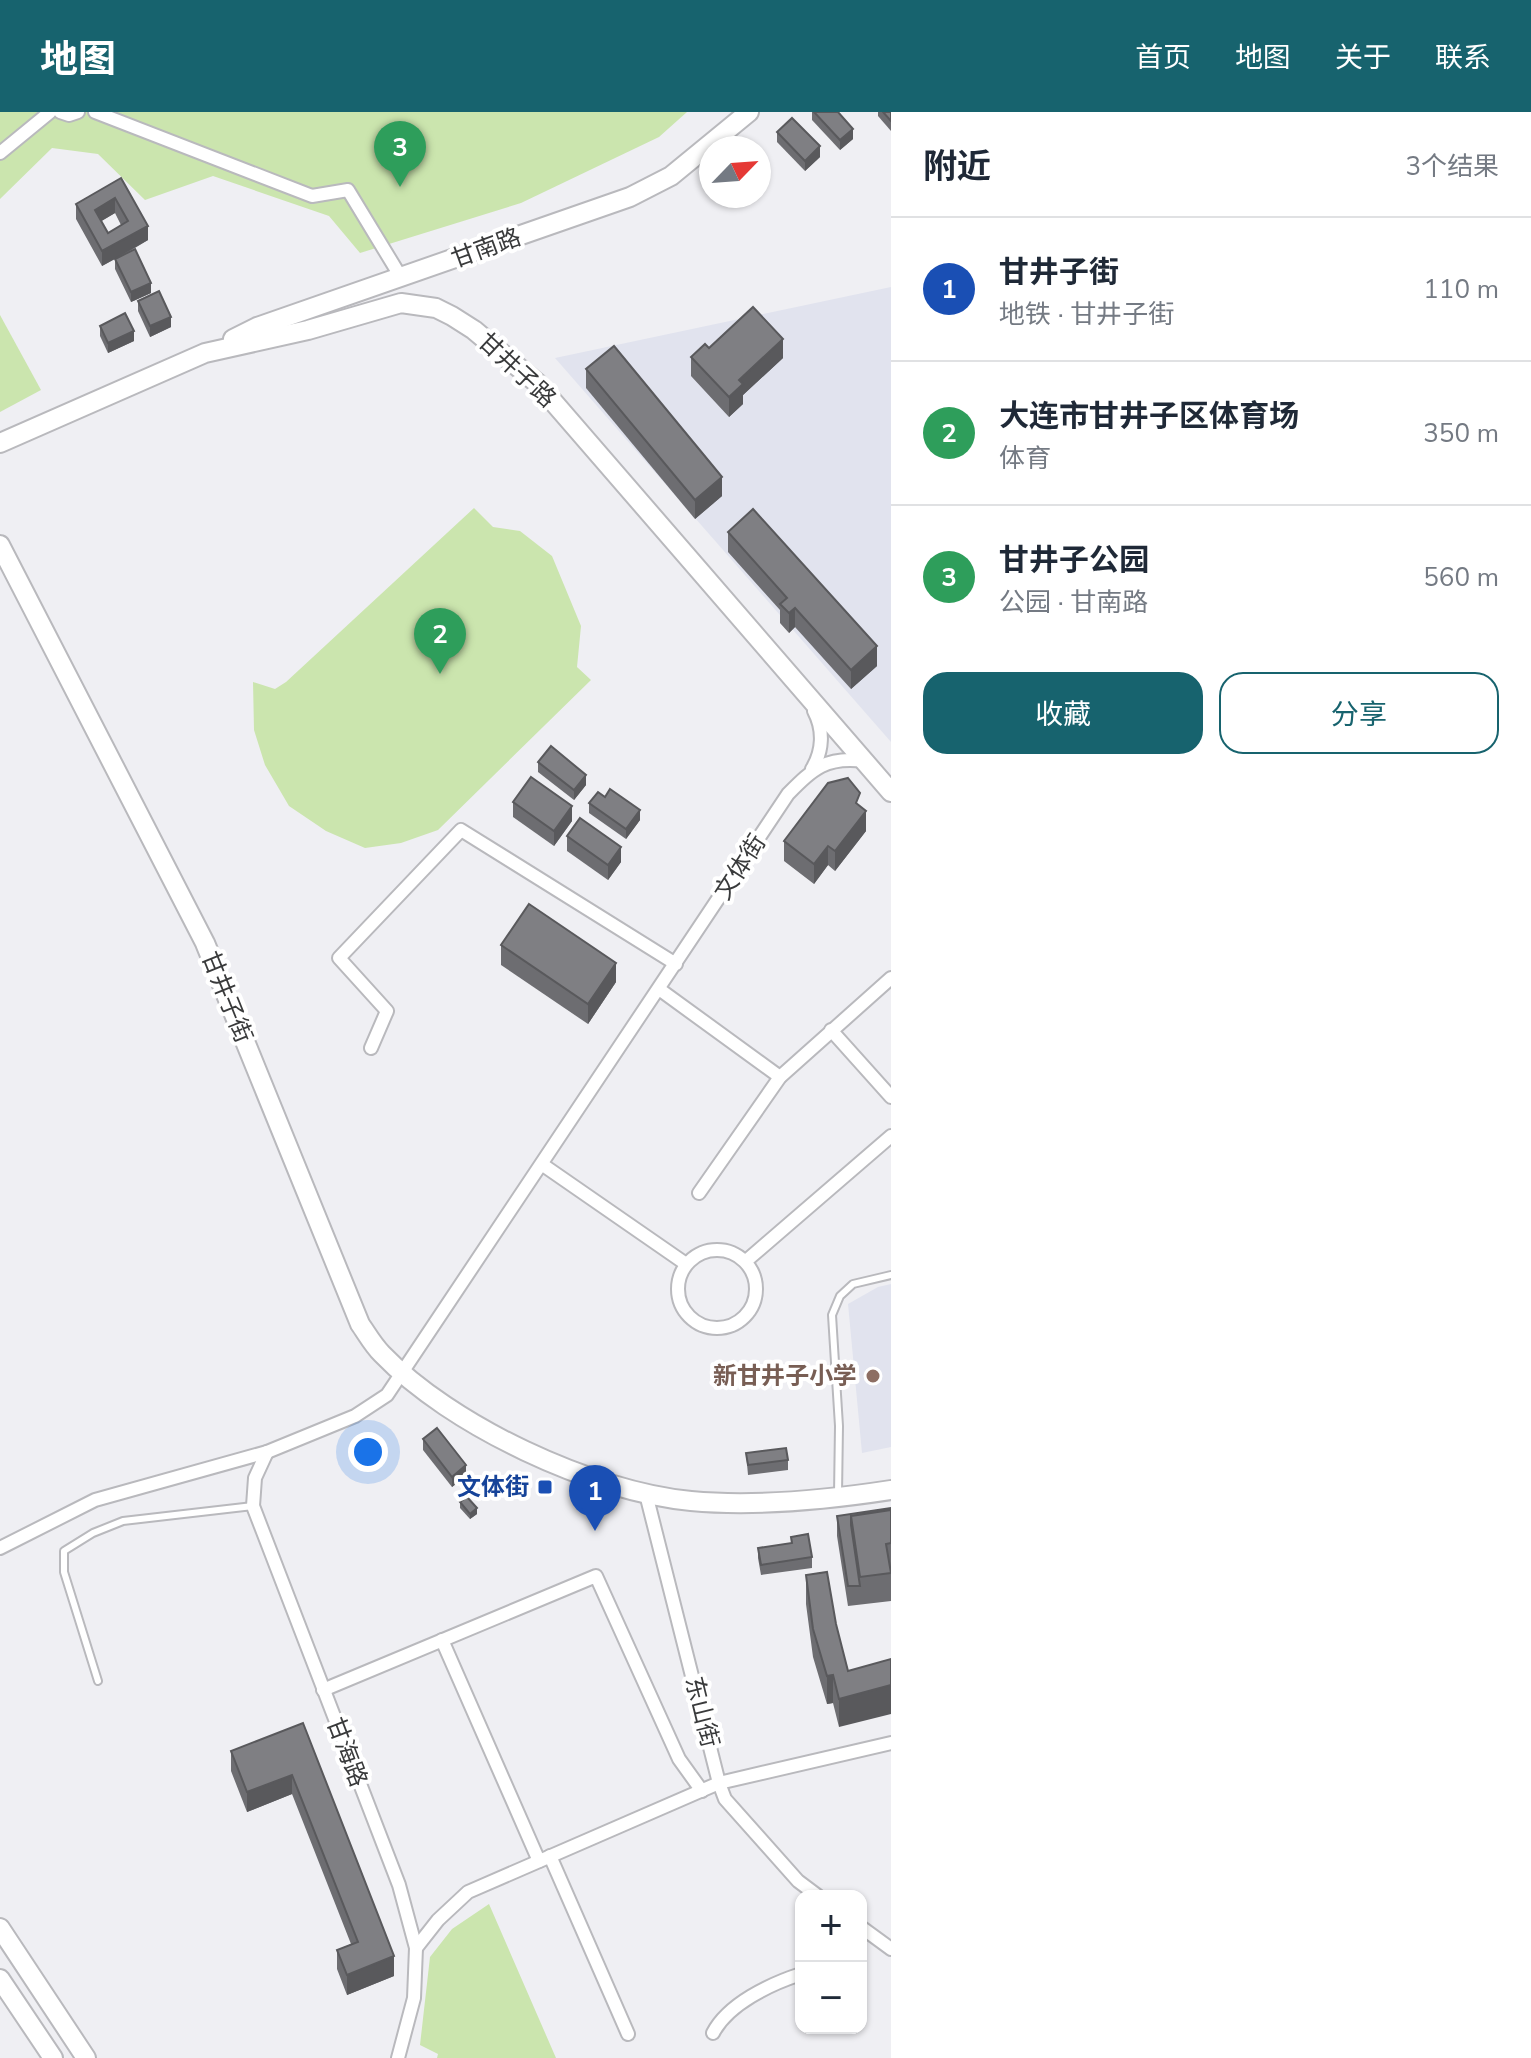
<!DOCTYPE html>
<html lang="zh">
<meta charset="utf-8">
<style>
body{margin:0;font-family:"Nunito Sans","Noto Sans SC",sans-serif;background:#f6f6f7;color:#1f2937}
.controls{position:absolute;right:24px;bottom:24px;display:grid;overflow:hidden;border-radius:16px;box-shadow:0 2px 6px #0004}
.controls button{width:72px;height:72px;display:grid;place-items:center;padding:0;border:0;border-bottom:2px solid #e0e1e3;background:#fff;color:#1f2937;font:40px sans-serif}
.compass{position:absolute;left:699px;top:24px;width:72px;height:72px;border-radius:50%;background:#fff;box-shadow:0 2px 6px #0004;rotate:65deg}
.you{position:absolute;left:368px;top:1340px;width:28px;height:28px;margin:-20px;border:6px solid #fff;border-radius:50%;background:#1a73e8;box-shadow:0 0 0 12px #1a73e833}
.badge{display:grid;place-items:center;width:52px;height:52px;border-radius:50%;background:#17636e;color:#fff;font-size:26px;font-weight:700}
.pin{position:absolute;translate:-50% -66px;filter:drop-shadow(0 2px 4px #0008)}
.pin::after{content:'';position:absolute;top:42px;width:28px;height:24px;background:inherit;clip-path:polygon(0 0,100% 0,50% 100%)}
.list{margin:0;padding:0;list-style:none}
h2{display:flex;justify-content:space-between;align-items:center;height:104px;margin:0;padding:0 32px;font-size:34px}
h2 small{font-size:26px;font-weight:400;color:#747a83}
.list li{display:grid;grid-template-columns:52px 1fr auto;gap:24px;align-items:center;box-sizing:border-box;height:144px;padding:0 32px;border-top:2px solid #e0e1e3}
.list b{display:block;font-size:30px;white-space:nowrap}
.list p{margin:0;font-size:26px;white-space:nowrap;color:#747a83}
.list em{font-size:26px;font-style:normal;color:#747a83}
.actions{display:flex;gap:16px;padding:24px 32px}
.actions a{flex:1;padding:18px 0;border:2px solid #17636e;border-radius:24px;text-align:center;font-size:28px;color:#17636e}
.actions .main{background:#17636e;color:#fff}
.map{position:relative;flex:none;width:891px;height:1946px;overflow:hidden}
header{display:flex;align-items:center;gap:48px;box-sizing:border-box;height:112px;padding:0 40px;background:#17636e;color:#fff}
header strong{font-size:38px}
nav{display:flex;gap:44px;margin-inline-start:auto;font-size:28px}
main{display:flex}
aside{flex:1;background:#fff}
.map>svg:first-child{display:block}
</style>
<header>
<strong>地图</strong>
<nav><a>首页</a><a>地图</a><a>关于</a><a>联系</a></nav>
</header>
<main>
<div class="map">
<svg width="891" height="1946" viewBox="0 0 891 1946">
<rect width="100%" height="100%" fill="#efeff3"/>
<g fill="#e1e3ee">
<path d="M891 175V630L555 246Z"/>
<path d="M891 1172V1335L862 1341 848 1192 878 1175Z"/>
</g>
<g fill="#cbe5ae">
<path d="M0 0H687L659 25 521 91 360 141 329 104 213 64 145 88 98 42 52 36 0 87Z"/>
<path d="M0 203 41 278 0 300Z"/>
<path d="M474 396 493 415 520 419 552 444 581 514 577 555 591 568 438 718 401 731 365 736 326 719 289 694 265 653 254 618 253 570 275 577 286 570Z"/>
<path d="M489 1792 556 1946H437L438 1942 420 1933 430 1845 452 1817Z"/>
</g>
<g fill="none" stroke-linecap="round" stroke-linejoin="round">
<g stroke="#b9b9bd" stroke-width="10">
<g id="lane">
<path d="M838 1382 839 1314 832 1203 840 1184 853 1172 891 1163"/>
<path d="M98 1569 64 1460V1439L93 1421 123 1409 253 1394"/>
</g>
</g>
<g stroke="#b9b9bd" stroke-width="16">
<g id="street">
<path d="M60 0 69 3 78 0"/>
<path d="M95 0 312 84 348 78 402 167"/>
<path d="M0 41 50 0"/>
<path d="M812 657C823 639 824 618 814 599"/>
<path d="M659 877 780 965"/>
<path d="M831 918 891 985"/>
<path d="M371 936 387 899 339 846 461 718 676 852"/>
<path d="M543 1053 686 1152"/>
<path d="M699 1081 780 965 891 866"/>
<circle cx="717" cy="1177" r="39"/>
<path d="M746 1149 891 1024"/>
<path d="M267 1340 255 1366 253 1394 399 1773 416 1836 414 1886 398 1946"/>
<path d="M646 1382 719 1671 725 1687 798 1769 818 1784"/>
<path d="M0 1436 95 1388 267 1340 355 1304 387 1283 788 682C813 657 826 644 864 649"/>
<path d="M442 1528 539 1749"/>
<path d="M323 1578 596 1464 679 1647 702 1679"/>
<path d="M550 1744 628 1922"/>
<path d="M861 1815 891 1837"/>
<path d="M416 1836 438 1808 468 1780 719 1671 891 1631"/>
<path d="M713 1921C728 1892 770 1872 801 1862"/>
</g>
</g>
<g stroke="#b9b9bd" stroke-width="22">
<g id="secondary">
<path d="M233 227 257 215 630 85 671 64 749 0"/>
<path d="M0 331 205 241 308 218 401 191 436 196 452 204 474 218 537 271 891 680"/>
<path d="M0 433 205 831 360 1212C367 1222 373 1233 382 1242 450 1313 592 1380 691 1389 756 1395 826 1388 891 1378"/>
<path d="M0 1816 86 1946"/>
<path d="M0 1867 53 1946"/>
</g>
</g>
<use href="#lane" stroke="#fff" stroke-width="6"/>
<use href="#street" stroke="#fff" stroke-width="12"/>
<use href="#secondary" stroke="#fff" stroke-width="18"/>
</g>
<g fill="#6d6d71" fill-rule="evenodd">
<path d="M812 0H838L853 27 840 38 812 8Z"/>
<path d="M878 0H891V19L878 4Z"/>
<path d="M777 20 820 45 805 59 777 30Z"/>
<path d="M121 66 148 128 125 142 151 181 131 190 115 157V147L102 154 76 107V92ZM115 101 121 113 108 121 101 109Z"/>
<path d="M138 189 171 215 150 225 138 199Z"/>
<path d="M100 214 134 229 108 241 100 224Z"/>
<path d="M709 236 783 246 743 283V292L729 305 691 264V245Z"/>
<path d="M586 257 722 384 695 407 586 276Z"/>
<path d="M728 420 877 554 851 577 795 515 789 521 780 511V498L728 440Z"/>
<path d="M538 650 586 673 574 688 538 660Z"/>
<path d="M513 690 572 709 554 734 513 705Z"/>
<path d="M589 691 640 708 626 727 589 701Z"/>
<path d="M860 694 866 719 835 759 828 753 814 772 784 749V729Z"/>
<path d="M567 724 621 750 608 768 567 739Z"/>
<path d="M501 833 616 870 588 912 501 853Z"/>
<path d="M423 1327 466 1364 452 1375 423 1338Z"/>
<path d="M746 1341 788 1348V1358L748 1363Z"/>
<path d="M460 1390 477 1402 470 1407 460 1396Z"/>
<path d="M891 1396V1489L848 1494 837 1424V1404Z"/>
<path d="M791 1425 812 1445V1456L761 1463 758 1446V1436L791 1431Z"/>
<path d="M806 1463 836 1512 848 1559 839 1615 833 1591 827 1592 813 1545 806 1492Z"/>
<path d="M303 1611 394 1864 347 1883 337 1857V1838L351 1832 292 1682 247 1700 231 1659V1639Z"/>
</g>
<g fill="#59595c">
<path d="M853 17V27L840 38V28Z"/>
<path d="M820 34V45L805 59V49Z"/>
<path d="M115 86V101L95 113V98Z"/>
<path d="M148 114V128L102 154V139Z"/>
<path d="M151 171V181L131 190V180Z"/>
<path d="M171 205V215L150 225V214Z"/>
<path d="M134 219V229L108 241V231Z"/>
<path d="M783 227V246L743 283V292L729 305V285L739 268Z"/>
<path d="M722 365V384L695 407V388Z"/>
<path d="M795 496V515L789 521V501Z"/>
<path d="M877 534V554L851 577V558Z"/>
<path d="M586 663V673L574 688V678Z"/>
<path d="M572 694V709L554 734V719Z"/>
<path d="M640 698V708L626 727V717Z"/>
<path d="M866 699V719L835 759V739Z"/>
<path d="M828 734V753L814 772V752Z"/>
<path d="M621 735V750L608 768V753Z"/>
<path d="M616 851V870L588 912V892Z"/>
<path d="M466 1353V1364L452 1375V1365Z"/>
<path d="M477 1396V1402L470 1407V1402Z"/>
<path d="M833 1563V1591L827 1592V1564Z"/>
<path d="M891 1573V1602L839 1615V1587Z"/>
<path d="M292 1663V1682L247 1700V1680Z"/>
<path d="M394 1844V1864L347 1883V1863Z"/>
</g>
<g fill="#7f7f83" stroke="#59595c" stroke-width="2" fill-rule="evenodd">
<path d="M814 0H838L853 17 840 28Z"/>
<path d="M883 0H891V9Z"/>
<path d="M792 6 820 34 805 49 777 20Z"/>
<path d="M121 66 148 114 102 139 76 92ZM115 86 128 109 108 121 95 98Z"/>
<path d="M135 137 151 171 131 180 115 147Z"/>
<path d="M159 179 171 205 150 214 138 189Z"/>
<path d="M753 195 783 227 739 268 743 272 729 285 691 245 705 232 709 236Z"/>
<path d="M125 201 134 219 108 231 100 214Z"/>
<path d="M614 234 722 365 695 388 586 257Z"/>
<path d="M753 397 877 534 851 558 795 496 789 501 780 492 787 486 728 420Z"/>
<path d="M551 634 586 663 574 678 538 650Z"/>
<path d="M531 665 572 694 554 719 513 690Z"/>
<path d="M848 666 860 681 856 691 866 699 835 739 828 734 814 752 784 729 828 671Z"/>
<path d="M610 677 640 698 626 717 589 691 598 680 605 685Z"/>
<path d="M580 706 621 735 608 753 567 724Z"/>
<path d="M529 792 616 851 588 892 501 833Z"/>
<path d="M437 1316 466 1353 452 1365 423 1327Z"/>
<path d="M786 1336 788 1348 748 1353 746 1341Z"/>
<path d="M467 1385 477 1396 470 1402 460 1390Z"/>
<path d="M891 1396V1398L851 1404V1413L860 1474H848L837 1404Z"/>
<path d="M891 1398V1431L886 1432 891 1461 860 1465 851 1404Z"/>
<path d="M808 1422 812 1445 761 1453 758 1436 792 1431 791 1425Z"/>
<path d="M827 1460 836 1512 848 1559 891 1547V1573L839 1587 833 1563 827 1564 813 1517 806 1463Z"/>
<path d="M303 1611 394 1844 347 1863 337 1838 358 1830 292 1663 247 1680 231 1639Z"/>
</g>
<circle fill="#8d6e63" stroke="#fff" stroke-width="3" cx="873" cy="1264" r="8"/>
<rect fill="#1a4fb4" stroke="#fff" stroke-width="3" x="537" y="1367" width="16" height="16" rx="4"/>
<g text-anchor="middle" dominant-baseline="central" stroke-width="8" stroke-linejoin="round" paint-order="stroke">
<g font-size="24" fill="#393a3b" stroke="#fff">
<text transform="translate(486 136) rotate(-20)">甘南路</text>
<text transform="translate(517 258) rotate(43)">甘井子路</text>
<text transform="translate(740 755) rotate(-57)">文体街</text>
<text transform="translate(227 885) rotate(68)">甘井子街</text>
<text transform="translate(702 1600) rotate(76)">东山街</text>
<text transform="translate(347 1640) rotate(69)">甘海路</text>
</g>
<g font-size="24" font-weight="bold" fill="#785e54" stroke="#fff" text-anchor="end">
<text x="857" y="1264">新甘井子小学</text>
</g>
<g font-size="24" font-weight="bold" fill="#164399" stroke="#fff" text-anchor="end">
<text x="529" y="1375">文体街</text>
</g>
</g>
</svg>
<div class="controls">
<button>+</button>
<button>−</button>
</div>
<svg class="compass" viewBox="-18 -18 36 36"><path d="M0-13l5 13h-10z" fill="#e53935"/><path d="M0 13l5-13h-10z" fill="#747a83"/></svg>
<div class="you"></div>
<div class="pin badge" style="left:595px;top:1419px;background:#1a4fb4">1</div>
<div class="pin badge" style="left:440px;top:562px;background:#2e9e5b">2</div>
<div class="pin badge" style="left:400px;top:75px;background:#2e9e5b">3</div>
</div>
<aside>
<h2>附近<small>3个结果</small></h2>
<ul class="list">
<li><span class="badge" style="background:#1a4fb4">1</span><div><b>甘井子街</b><p>地铁 · 甘井子街</p></div><em>110 m</em></li>
<li><span class="badge" style="background:#2e9e5b">2</span><div><b>大连市甘井子区体育场</b><p>体育</p></div><em>350 m</em></li>
<li><span class="badge" style="background:#2e9e5b">3</span><div><b>甘井子公园</b><p>公园 · 甘南路</p></div><em>560 m</em></li>
</ul>
<div class="actions"><a class="main">收藏</a><a>分享</a></div>
</aside>
</main>
